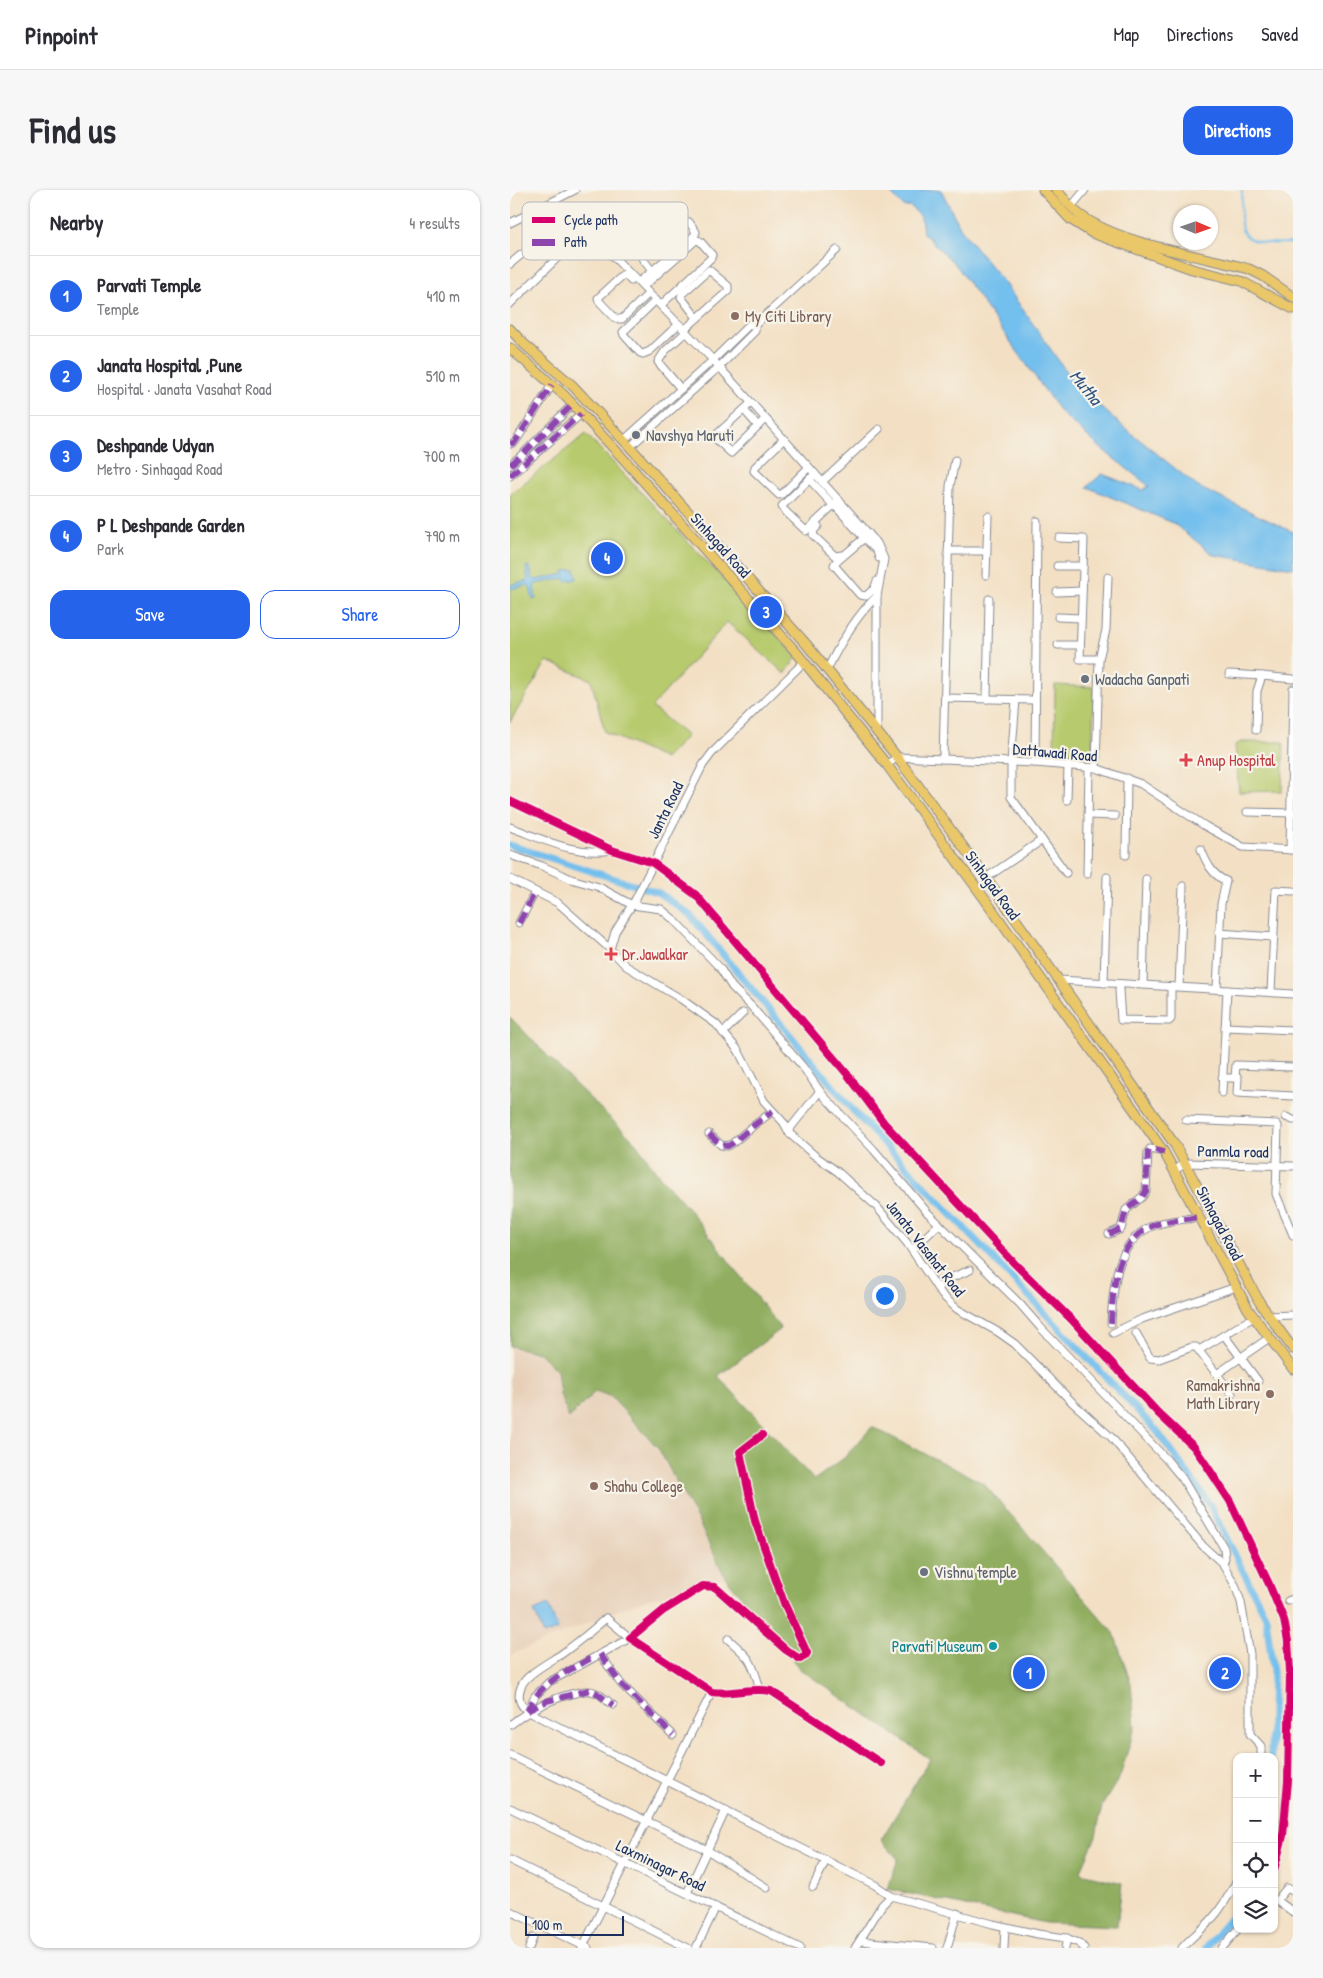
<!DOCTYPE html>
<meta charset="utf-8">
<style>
body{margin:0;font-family:"Patrick Hand",sans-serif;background:#f7f7f7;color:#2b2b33}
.controls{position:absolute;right:15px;bottom:15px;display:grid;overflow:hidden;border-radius:10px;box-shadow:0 1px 4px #0004}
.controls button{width:45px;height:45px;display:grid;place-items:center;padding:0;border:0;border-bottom:1px solid #e1e1e2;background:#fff;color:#2b2b33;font:25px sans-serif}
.compass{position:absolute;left:663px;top:15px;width:45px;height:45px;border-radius:50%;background:#fff;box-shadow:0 1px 4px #0004;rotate:92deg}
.scale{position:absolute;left:15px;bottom:12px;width:99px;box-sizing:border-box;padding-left:5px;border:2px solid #1b2f5e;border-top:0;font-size:14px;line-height:18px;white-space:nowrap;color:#1b2f5e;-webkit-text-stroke:4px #f7f3e8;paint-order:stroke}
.you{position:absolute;left:374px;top:1105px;width:18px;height:18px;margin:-12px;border:4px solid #fff;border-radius:50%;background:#1a73e8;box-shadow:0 0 0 8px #1a73e833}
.badge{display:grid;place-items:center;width:32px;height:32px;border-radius:50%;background:#2563eb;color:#fff;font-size:16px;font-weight:700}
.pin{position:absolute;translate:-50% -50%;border:2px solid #fff;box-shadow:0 1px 5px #0006}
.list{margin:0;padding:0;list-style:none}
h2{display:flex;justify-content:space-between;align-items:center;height:65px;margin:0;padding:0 20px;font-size:21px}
h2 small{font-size:16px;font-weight:400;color:#7c7c81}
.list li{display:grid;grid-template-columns:32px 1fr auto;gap:15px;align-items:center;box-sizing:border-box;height:80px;padding:0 20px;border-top:1px solid #e1e1e2}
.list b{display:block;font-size:19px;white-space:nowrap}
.list p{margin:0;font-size:16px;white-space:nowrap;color:#7c7c81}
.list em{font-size:16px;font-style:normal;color:#7c7c81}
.actions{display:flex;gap:10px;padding:15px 20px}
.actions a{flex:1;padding:11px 0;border:1px solid #2563eb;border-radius:15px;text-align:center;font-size:18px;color:#2563eb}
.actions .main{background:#2563eb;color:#fff}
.icon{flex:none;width:28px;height:28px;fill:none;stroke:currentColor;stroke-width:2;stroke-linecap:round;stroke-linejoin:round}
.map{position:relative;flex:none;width:783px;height:1758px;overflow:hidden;border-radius:15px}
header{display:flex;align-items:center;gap:30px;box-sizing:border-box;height:70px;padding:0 25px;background:#fff;border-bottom:1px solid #e1e1e2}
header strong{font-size:24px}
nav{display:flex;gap:28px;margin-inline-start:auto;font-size:18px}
.intro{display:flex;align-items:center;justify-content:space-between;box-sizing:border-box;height:120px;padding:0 30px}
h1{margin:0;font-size:35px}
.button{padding:12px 22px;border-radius:15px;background:#2563eb;color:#fff;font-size:18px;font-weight:700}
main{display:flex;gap:30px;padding:0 30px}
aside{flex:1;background:#fff;border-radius:15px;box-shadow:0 1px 4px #0004}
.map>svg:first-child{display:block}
</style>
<header>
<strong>Pinpoint</strong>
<nav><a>Map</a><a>Directions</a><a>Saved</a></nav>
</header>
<div class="intro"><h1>Find us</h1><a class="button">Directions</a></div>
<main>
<aside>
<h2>Nearby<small>4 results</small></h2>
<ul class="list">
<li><span class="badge">1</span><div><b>Parvati Temple</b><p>Temple</p></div><em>410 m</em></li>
<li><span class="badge">2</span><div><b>Janata Hospital ,Pune</b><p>Hospital · Janata Vasahat Road</p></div><em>510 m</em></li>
<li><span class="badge">3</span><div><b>Deshpande Udyan</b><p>Metro · Sinhagad Road</p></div><em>700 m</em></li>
<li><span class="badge">4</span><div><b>P L Deshpande Garden</b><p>Park</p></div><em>790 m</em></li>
</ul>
<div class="actions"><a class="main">Save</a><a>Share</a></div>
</aside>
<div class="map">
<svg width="783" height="1758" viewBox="0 0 783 1758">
<rect width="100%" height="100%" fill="#f7f3e8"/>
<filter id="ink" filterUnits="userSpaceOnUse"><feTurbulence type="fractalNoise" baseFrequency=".02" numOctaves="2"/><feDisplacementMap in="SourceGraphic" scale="10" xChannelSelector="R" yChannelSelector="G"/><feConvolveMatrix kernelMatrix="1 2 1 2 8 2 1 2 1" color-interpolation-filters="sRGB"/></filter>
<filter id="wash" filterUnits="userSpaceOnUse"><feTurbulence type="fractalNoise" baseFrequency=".0096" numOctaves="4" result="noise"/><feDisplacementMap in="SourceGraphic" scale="20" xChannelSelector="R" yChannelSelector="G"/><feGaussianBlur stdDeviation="1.12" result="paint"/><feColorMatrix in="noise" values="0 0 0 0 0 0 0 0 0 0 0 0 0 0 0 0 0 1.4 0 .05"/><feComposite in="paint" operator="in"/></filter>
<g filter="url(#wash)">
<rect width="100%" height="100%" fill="#f3e0c4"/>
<path fill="#e7cfb7" d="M0 1157 29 1164 46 1181 49 1204 59 1229 87 1202 100 1208 147 1259 188 1333 214 1388 126 1413 0 1465Z"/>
<g fill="#b7ca6d" stroke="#697c66">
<path d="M76 244 287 467 275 484 217 432 142 517 177 546 155 569 95 542 81 490 37 471 0 532V304Z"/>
<path d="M545 495 584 497 582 570 544 566Z"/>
<path d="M731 552H774L772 601 729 602 725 555Z"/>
</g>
<path fill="#91ae60" stroke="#566e5f" d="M0 827 63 892 126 953 150 987 175 1014 271 1139 208 1186 304 1290 334 1268 362 1237 473 1293 604 1443 621 1494 625 1537 610 1586 592 1616 586 1646 570 1683 612 1693 607 1736 535 1733 378 1699 388 1669 371 1650 420 1569 290 1479 215 1387 189 1333 148 1258 101 1207 86 1201 59 1228 50 1204 47 1181 29 1163 0 1156Z"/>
<g fill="#73bfed" stroke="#4777a6">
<path d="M377 0H431L451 39 495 94 565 194 610 234 688 297 783 342V378L704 365 663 333 577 297 592 284 633 300 639 296 593 260 551 223 446 75 413 43 411 27 400 16 394 17Z"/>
<path d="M20 376 22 388 25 390 55 384 54 381 65 379 67 389 56 391 55 388 26 394 24 396 26 409 23 410 20 397 18 395 0 399V395L17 391 18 389 16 377Z"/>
<path d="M38 1415 48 1439 34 1445 24 1421Z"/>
</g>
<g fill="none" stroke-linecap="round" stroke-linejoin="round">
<path stroke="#73bfed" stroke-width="2" d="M732 0C733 10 729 31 732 40 739 57 768 53 783 53"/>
<g stroke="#73bfed" stroke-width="7">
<path d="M0 655 149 703 180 725 346 924 647 1241 700 1315 756 1427 763 1481 761 1567"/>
<path d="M696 1758 727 1720"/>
</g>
</g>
</g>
<g filter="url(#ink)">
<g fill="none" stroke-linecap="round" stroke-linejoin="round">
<g stroke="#878891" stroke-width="9">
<g id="minor">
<path d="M561 17 575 0"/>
<path d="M0 33 65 0"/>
<path d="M0 74 12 64"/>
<path d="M121 91 116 85 112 86 88 108 89 111 106 129H112L139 103"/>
<path d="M129 92 185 45 186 42 179 32 173 31 132 65V68L142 81"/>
<path d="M133 97 186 50 190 51 202 65 201 68 151 115"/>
<path d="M146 110 113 142 114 145 130 163 133 164 140 161 169 134"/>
<path d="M0 114 77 39 203 170 367 353 374 369 367 406V543"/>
<path d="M174 140 218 101V96L199 80 172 104 171 107 187 128"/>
<path d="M171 199 148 172 155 161 176 142"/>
<path d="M241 213 207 244 206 249 221 263 255 229"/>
<path d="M234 220 248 236"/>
<path d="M274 249 245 277 244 281 269 305 272 304 299 277"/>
<path d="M114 250 203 170 240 134 245 135 327 60"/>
<path d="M0 254 5 252 42 195"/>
<path d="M120 257 209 177 245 141V135"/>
<path d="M0 275 13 264 63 214"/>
<path d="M305 284 272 316 273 319 296 341 329 310"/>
<path d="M0 286 71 224"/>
<path d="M299 289 324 316"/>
<path d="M312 292 369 239"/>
<path d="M327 318 353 347"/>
<path d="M308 336 304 340 303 345 325 366 332 365"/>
<path d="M359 344 325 373 324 375 350 405 356 406 364 399 367 391"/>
<path d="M354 348 367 361 369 368"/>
<path d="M549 348 574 349 570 469H589"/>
<path d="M438 361H477"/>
<path d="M547 376H573"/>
<path d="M476 385 478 326"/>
<path d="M547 402 572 401"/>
<path d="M548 427 571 428"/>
<path d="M548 455H570"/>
<path d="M317 480C330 453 345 427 367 406"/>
<path d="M719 484 752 486"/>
<path d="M435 508 525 510"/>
<path d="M477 509 479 409"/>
<path d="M506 510 501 572V607L556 683"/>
<path d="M746 540 747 501 752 486 783 489"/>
<path d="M433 569 440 296 445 270"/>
<path d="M525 573 527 331"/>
<path d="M377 575 387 567 525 573 586 578 631 594 695 636 733 657 783 660"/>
<path d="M586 578 589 469 596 440 598 387"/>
<path d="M557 610 558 576"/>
<path d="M0 611 102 660 143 673 186 705 338 885 374 933 505 1074 563 1131 648 1223 684 1257 697 1276 720 1311 759 1394 774 1430 778 1451 780 1481 778 1591 773 1646 764 1680"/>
<path d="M737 622 783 623"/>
<path d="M578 625 605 626"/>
<path d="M0 637C35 650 65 666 102 660"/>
<path d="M691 659C696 672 702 685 716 691L711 714 707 799"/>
<path d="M780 660 783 499"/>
<path d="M0 665 32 676 61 689 89 697 122 715 151 719 163 729 210 778 222 797 241 816 293 877 312 904 364 960 417 1022 510 1114 530 1137 657 1270 672 1288 714 1358 715 1368 713 1374"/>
<path d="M616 665 617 588"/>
<path d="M577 684 579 578"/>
<path d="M476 688 532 650"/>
<path d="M0 689 48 713 100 759 116 776 171 809 206 834 228 860 254 911 274 933 280 944 304 965 328 982 366 1016 397 1053 432 1105 447 1119 488 1142 505 1154 564 1214 601 1247 693 1356 713 1374 725 1395 731 1412 740 1464V1544L751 1556V1567"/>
<path d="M9 733 25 702"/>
<path d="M709 743 764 747"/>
<path d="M100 759 105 742 125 710 193 575 202 563 294 472"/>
<path d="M549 790 783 804"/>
<path d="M594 793 597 687"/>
<path d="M611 794 609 800 611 830 659 831 661 829V797"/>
<path d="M633 795 636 689"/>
<path d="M669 797 673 696"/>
<path d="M761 802 766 700 783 701"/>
<path d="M715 837 783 840"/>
<path d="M213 843 233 823"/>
<path d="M712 888H728L727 903 783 906"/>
<path d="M725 888 726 875 783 877"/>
<path d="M712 903 717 800"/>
<path d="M776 927 783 930"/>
<path d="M676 930 767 934 768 936 766 1004 783 1045"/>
<path d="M278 941 310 901"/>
<path d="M199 944 211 955 218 956 223 953 243 936 263 921"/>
<path d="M665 980 676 973 783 976"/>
<path d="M599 1044 611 1039 616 1020 632 1007 636 1001 638 962 640 959 654 962"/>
<path d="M402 1060 429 1034"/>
<path d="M427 1098 443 1087 460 1080"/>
<path d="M758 1126 783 1125"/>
<path d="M601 1133C603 1099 605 1054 640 1037 654 1030 674 1030 689 1027"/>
<path d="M603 1143 632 1129 726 1097"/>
<path d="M626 1143 640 1168 649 1169 682 1157H686L722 1204"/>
<path d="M714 1145 748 1191"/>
<path d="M689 1160 744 1127"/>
<path d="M707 1184 759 1148"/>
<path d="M252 1245 230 1262 245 1331 274 1413 297 1463 295 1466 290 1469 276 1460 205 1397 193 1396 154 1420 120 1448 202 1502C222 1505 241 1497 261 1501L371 1573"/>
<path d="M778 1411 783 1409"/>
<path d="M218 1449C240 1468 242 1470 250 1499"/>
<path d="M90 1464 111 1494 163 1545"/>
<path d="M17 1521 25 1506 39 1492 120 1448 96 1428C83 1440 68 1452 53 1463 42 1471 15 1484 11 1497 7 1507 10 1515 17 1521L365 1695 381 1706"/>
<path d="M0 1535C20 1519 40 1509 65 1503 71 1502 78 1499 84 1502 91 1504 97 1511 103 1515"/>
<path d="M0 1565 197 1660 257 1698"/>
<path d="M0 1618 290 1758"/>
<path d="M0 1670 178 1758"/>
<path d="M303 1697 316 1670"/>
<path d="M783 1701 777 1698 768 1709V1711L783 1722"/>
<path d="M177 1703 216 1620"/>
<path d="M0 1721 78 1758"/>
<path d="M351 1751 423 1758"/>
<path d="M19 1758 23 1748"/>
<path d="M72 1758 202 1502"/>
<path d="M186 1758 206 1717"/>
<path d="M345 1758 372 1715 381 1706 483 1734 528 1744 556 1748 569 1753 574 1758"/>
<path d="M437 1758 447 1723"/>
<path d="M494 1758 495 1737"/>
<path d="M555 1758 557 1748"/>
<path d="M672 1758C681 1747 692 1740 701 1730 711 1719 720 1704 727 1690"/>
<path d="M712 1758 728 1739"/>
</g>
</g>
<g stroke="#878891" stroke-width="11">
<g id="major">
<path d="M533 0 560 29 582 43 682 79 731 91 783 119"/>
<path d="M546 0C554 8 561 18 570 25 611 55 689 65 739 79L753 86 783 107"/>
<path d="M0 139 14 154 63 196 120 257 297 455 387 567 485 700 665 955 750 1113 783 1159"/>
<path d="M0 158 54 205 110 265 287 463 377 575 474 708 654 962 738 1119 783 1179"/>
</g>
</g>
<use href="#minor" stroke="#fff" stroke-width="7"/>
<use href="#major" stroke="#eac769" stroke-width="9"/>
<g stroke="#8e44ad" stroke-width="6" stroke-dasharray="12 6" stroke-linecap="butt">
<path d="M0 254 5 252 42 195"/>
<path d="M0 275 13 264 63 214"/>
<path d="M0 286 71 224"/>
<path d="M9 733 25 702"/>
<path d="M199 944 211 955 218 956 223 953 243 936 263 921"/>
<path d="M599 1044 611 1039 616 1020 632 1007 636 1001 638 962 640 959 654 962"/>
<path d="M601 1133C603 1099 605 1054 640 1037 654 1030 674 1030 689 1027"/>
<path d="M90 1464 111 1494 163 1545"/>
<path d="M17 1521 37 1511 79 1500 85 1502 103 1515"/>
<path d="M17 1521C32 1490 54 1484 83 1467"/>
</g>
<g stroke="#f7f3e8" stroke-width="11">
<g id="cycleway">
<path d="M0 611 102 660 143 673 186 705 338 885 374 933 505 1074 563 1131 648 1223 684 1257 697 1276 720 1311 759 1394 774 1430 778 1451 780 1481 778 1591 773 1646 764 1680"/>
<path d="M252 1245 230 1262 245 1331 274 1413 297 1463 295 1466 290 1469 276 1460 205 1397 193 1396 154 1420 120 1448 202 1502C222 1505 241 1497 261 1501L371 1573"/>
</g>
</g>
<use href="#cycleway" stroke="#d6006c" stroke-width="8"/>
</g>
</g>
<g fill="#8d6e63" stroke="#f7f3e8" stroke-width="2">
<circle cx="225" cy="126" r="5"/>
<circle cx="760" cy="1204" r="5"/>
<circle cx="84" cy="1296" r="5"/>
</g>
<g fill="#6b7280" stroke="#f7f3e8" stroke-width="2">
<circle cx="126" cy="245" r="5"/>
<circle cx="575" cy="489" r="5"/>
<circle cx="414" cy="1382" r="5"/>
</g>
<g fill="#e0444e" stroke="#f7f3e8" stroke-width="2">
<path d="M673.5 562.5h5v5h5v5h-5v5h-5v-5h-5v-5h5z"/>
<path d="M98.5 756.5h5v5h5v5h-5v5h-5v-5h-5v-5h5z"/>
</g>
<circle fill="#0f9aa8" stroke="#f7f3e8" stroke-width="2" cx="483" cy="1456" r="5"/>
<g text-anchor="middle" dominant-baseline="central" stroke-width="4.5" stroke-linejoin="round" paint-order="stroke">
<g font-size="16" fill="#785e54" stroke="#f7f3e8" text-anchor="start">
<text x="235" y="126">My Citi Library</text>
<text x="750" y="1195" text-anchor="end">Ramakrishna<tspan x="750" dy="18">Math Library</tspan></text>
<text x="94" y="1296">Shahu College</text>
</g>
<g font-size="16" fill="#5b616d" stroke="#f7f3e8" text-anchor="start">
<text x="136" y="245">Navshya Maruti</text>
<text x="585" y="489">Wadacha Ganpati</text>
<text x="424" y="1382">Vishnu temple</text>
</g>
<g font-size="16" fill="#1b2f5e" stroke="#f7f3e8">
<text transform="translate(211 355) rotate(48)">Sinhagad Road</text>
<text transform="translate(545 562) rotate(5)">Dattawadi Road</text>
<text transform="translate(155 620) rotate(-64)">Janta Road</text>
<text transform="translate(483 695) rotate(54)">Sinhagad Road</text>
<text transform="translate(723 961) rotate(1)">Panmla road</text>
<text transform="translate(710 1033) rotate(62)">Sinhagad Road</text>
<text transform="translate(416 1058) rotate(52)">Janata Vasahat Road</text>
<text transform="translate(151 1675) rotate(26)">Laxminagar Road</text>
</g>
<g font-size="16" fill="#be3a42" stroke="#f7f3e8" text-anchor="start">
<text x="687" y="570">Anup Hospital</text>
<text x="112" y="764">Dr.Jawalkar</text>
</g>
<g font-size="16" fill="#0d838f" stroke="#f7f3e8" text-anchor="end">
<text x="473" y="1456">Parvati Museum</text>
</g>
<g font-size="18" font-style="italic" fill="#315382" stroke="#f7f3e8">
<text transform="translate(576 197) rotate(51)">Mutha</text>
</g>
</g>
<rect x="12" y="12" width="166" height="58" rx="8" fill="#f7f3e8" stroke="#b5b8bf" stroke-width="1"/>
<rect x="22" y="27" width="23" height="6" fill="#d6006c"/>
<rect x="22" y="49" width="23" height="7" fill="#8e44ad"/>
<g font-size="14" fill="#1b2f5e">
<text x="54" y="35">Cycle path</text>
<text x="54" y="57">Path</text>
</g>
</svg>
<div class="controls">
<button>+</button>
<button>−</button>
<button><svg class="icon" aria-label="locate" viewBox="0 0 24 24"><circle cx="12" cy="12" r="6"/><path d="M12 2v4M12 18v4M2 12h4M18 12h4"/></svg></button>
<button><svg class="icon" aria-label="layers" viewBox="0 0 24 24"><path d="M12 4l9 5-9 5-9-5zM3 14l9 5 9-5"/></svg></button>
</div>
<svg class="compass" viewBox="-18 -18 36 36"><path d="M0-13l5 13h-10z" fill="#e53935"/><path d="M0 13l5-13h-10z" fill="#7c7c81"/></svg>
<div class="scale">100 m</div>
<div class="you"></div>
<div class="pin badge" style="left:519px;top:1483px">1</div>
<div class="pin badge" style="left:715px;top:1483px">2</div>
<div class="pin badge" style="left:256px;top:422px">3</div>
<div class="pin badge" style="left:97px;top:368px">4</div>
</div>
</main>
